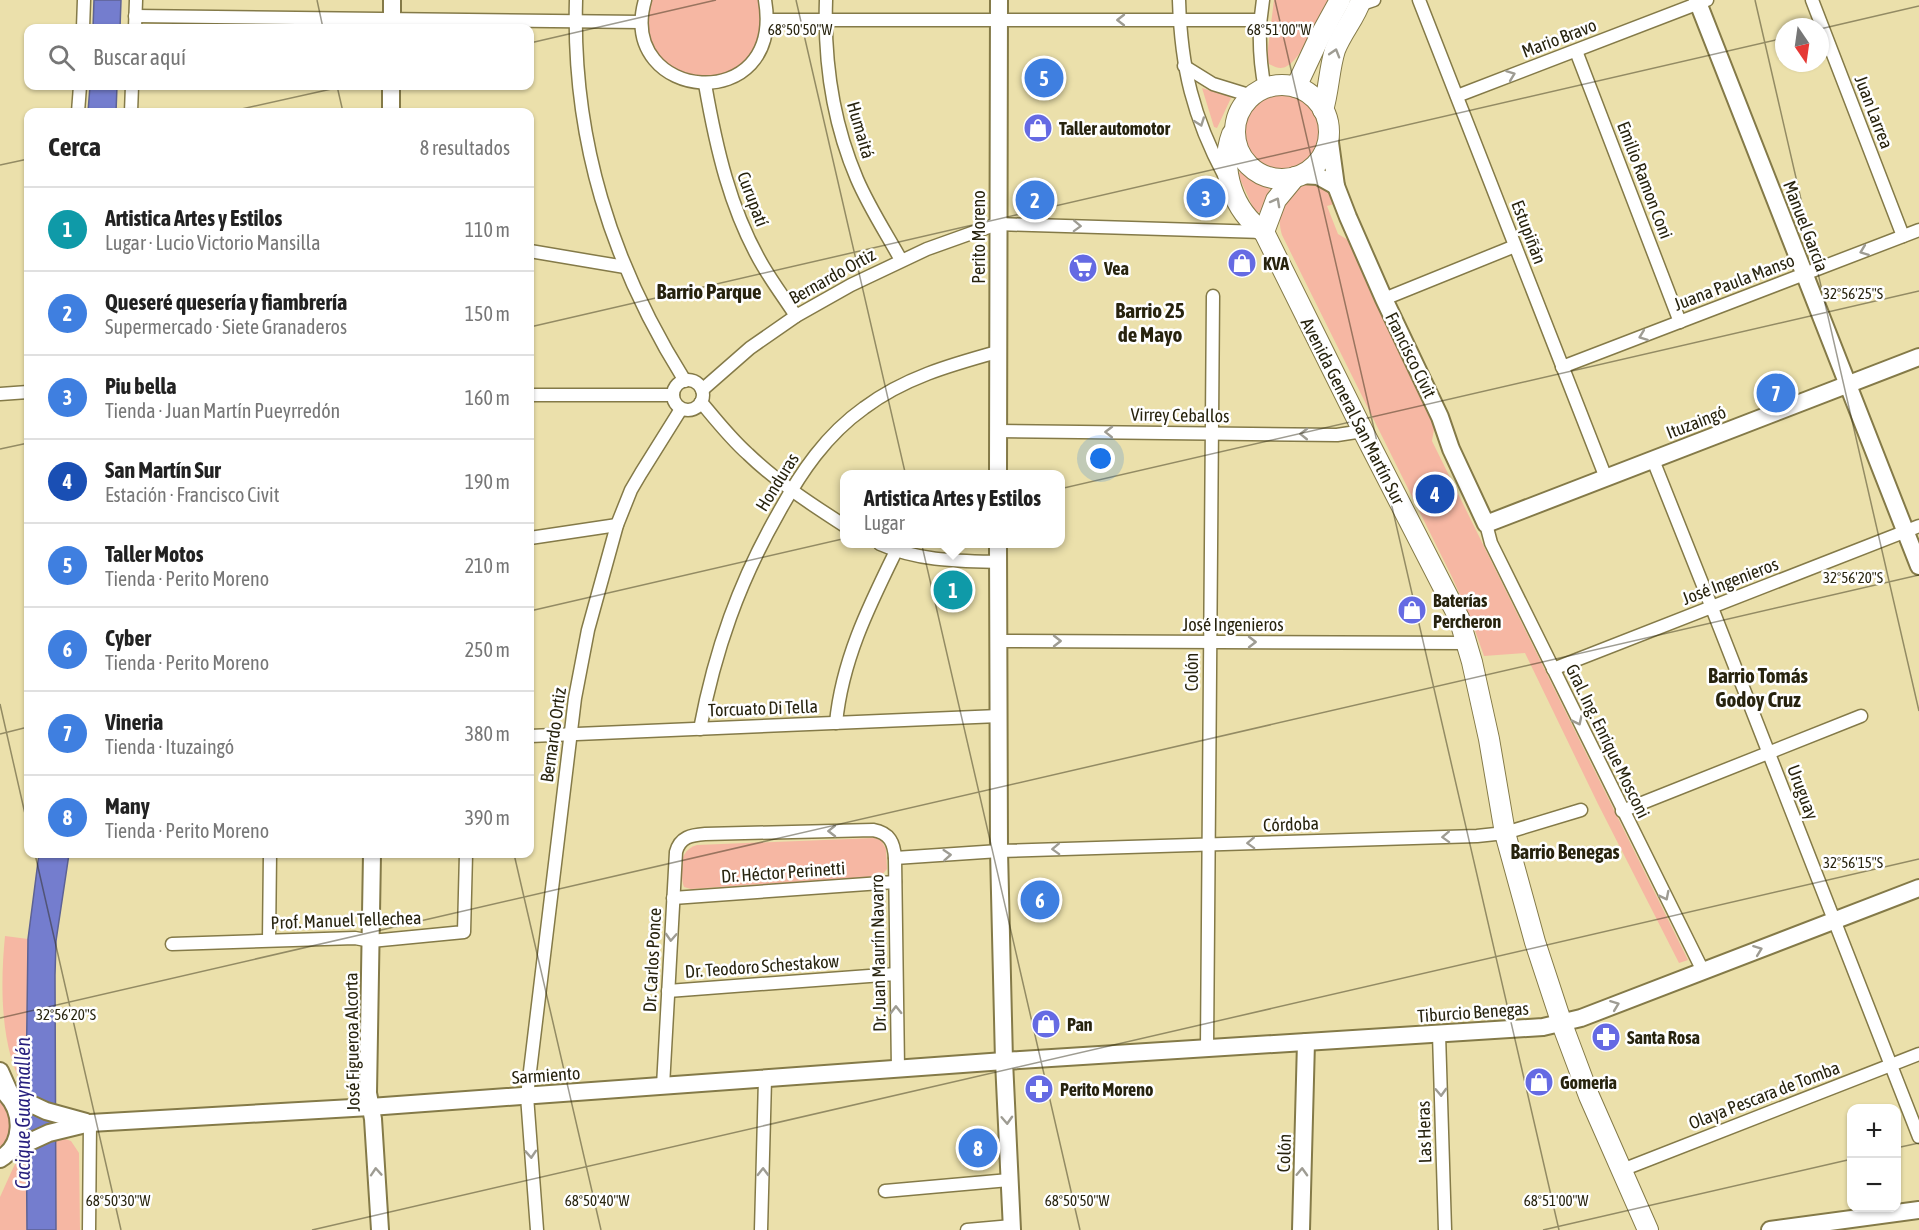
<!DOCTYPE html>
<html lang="es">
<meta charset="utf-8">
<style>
body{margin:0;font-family:"Asap Condensed",sans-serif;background:#f6f6f6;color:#222}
.controls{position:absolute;right:18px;bottom:18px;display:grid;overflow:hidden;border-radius:12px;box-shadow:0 2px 4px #0004}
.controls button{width:54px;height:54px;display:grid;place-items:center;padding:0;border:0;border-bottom:2px solid #e0e0e0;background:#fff;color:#222;font:30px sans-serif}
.compass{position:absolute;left:1775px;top:18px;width:54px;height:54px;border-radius:50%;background:#fff;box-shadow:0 2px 4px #0004;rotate:167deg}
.you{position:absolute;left:1101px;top:459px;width:21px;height:21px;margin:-15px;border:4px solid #fff;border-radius:50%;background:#1a73e8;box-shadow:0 0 0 9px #1a73e833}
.badge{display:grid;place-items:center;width:39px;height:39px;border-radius:50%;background:#656ae3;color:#fff;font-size:20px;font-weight:700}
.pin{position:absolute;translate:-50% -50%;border:3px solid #fff;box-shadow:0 2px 6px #0006}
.popup{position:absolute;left:840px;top:470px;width:225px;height:78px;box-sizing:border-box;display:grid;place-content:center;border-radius:12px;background:#fff;filter:drop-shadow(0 2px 4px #0005);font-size:20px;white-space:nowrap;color:#767676}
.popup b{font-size:22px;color:#222}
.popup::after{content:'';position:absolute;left:50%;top:100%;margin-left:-12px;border:12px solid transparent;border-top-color:#fff}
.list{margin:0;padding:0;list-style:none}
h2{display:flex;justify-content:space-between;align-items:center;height:78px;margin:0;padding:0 24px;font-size:26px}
h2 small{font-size:20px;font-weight:400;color:#767676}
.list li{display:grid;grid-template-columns:39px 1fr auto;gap:18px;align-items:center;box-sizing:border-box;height:84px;padding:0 24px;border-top:2px solid #e0e0e0}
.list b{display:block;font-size:22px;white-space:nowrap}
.list p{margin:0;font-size:20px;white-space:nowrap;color:#767676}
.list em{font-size:20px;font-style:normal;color:#767676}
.icon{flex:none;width:33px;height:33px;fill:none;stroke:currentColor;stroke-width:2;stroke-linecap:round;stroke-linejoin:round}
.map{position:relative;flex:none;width:1919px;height:1230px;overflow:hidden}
.search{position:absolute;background:#fff;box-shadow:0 2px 4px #0004;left:24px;top:24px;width:510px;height:66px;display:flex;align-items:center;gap:15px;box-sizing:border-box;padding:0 21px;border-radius:12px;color:#767676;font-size:22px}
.panel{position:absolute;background:#fff;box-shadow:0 2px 4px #0004;left:24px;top:108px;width:510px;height:750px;border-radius:12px}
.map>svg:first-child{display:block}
</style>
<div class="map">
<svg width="1919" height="1230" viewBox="0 0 1919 1230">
<rect width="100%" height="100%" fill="#ebe0ab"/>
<g fill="#f6b7a3">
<path d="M645 0H765L768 20 742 71 689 82 650 53Z"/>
<path d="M1274 0H1330C1323 14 1300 60 1287 66 1281 70 1275 67 1269 64L1267 56Z"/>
<path d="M1202 88 1228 96 1231 98 1217 128 1214 127Z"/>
<circle cx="1282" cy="133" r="38"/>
<path d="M1240 172 1256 183 1270 188 1262 212H1255L1240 179 1238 174Z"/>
<path d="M1314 183 1325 185 1338 203 1327 206 1338 234 1348 240 1372 296 1435 423 1432 441 1688 960 1679 963 1598 804 1525 653 1484 656 1473 625 1452 577 1282 235C1274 211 1289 186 1314 183Z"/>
<path d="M874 838 881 840 886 849 887 869 881 876 691 889 684 887 683 884C680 869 679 850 697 845Z"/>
<path d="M5 936 28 939 26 1091C0 1052 0 986 5 936Z"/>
<path d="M0 1101 10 1114 12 1134 0 1150Z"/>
<path d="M60 1137 71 1141 79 1153 80 1230H56L54 1138Z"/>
<path d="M26 1151 27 1230H0V1197L14 1166Z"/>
</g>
<g fill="#747dce" stroke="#5d6294" stroke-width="1.5">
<path d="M94 0H121L120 28H93Z"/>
<path d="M90 86H117L116 112H88Z"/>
<path d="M39 854H69L56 941 55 975 56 1230H27L26 1091 28 939Z"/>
</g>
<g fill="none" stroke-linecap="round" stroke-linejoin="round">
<g stroke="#847a48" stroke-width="15">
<g id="street">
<path d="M576 0C572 139 611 263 685 381"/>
<path d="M645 0C616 102 785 118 765 0"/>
<path d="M826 0C824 61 833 123 857 179 869 207 886 233 901 260"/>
<path d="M1179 0C1181 68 1193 117 1225 177"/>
<path d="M1263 0C1258 30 1259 59 1265 89"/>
<path d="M1419 0 1606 478"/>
<path d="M1812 0 1903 236"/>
<path d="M1359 5 1374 0"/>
<path d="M135 16 641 22"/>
<path d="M768 20H1260"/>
<path d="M83 28 84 0"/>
<path d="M135 28 136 0"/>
<path d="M1576 51 1680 322"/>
<path d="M1184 66 1213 84 1252 96"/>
<path d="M705 84C716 147 730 210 763 266 773 283 785 299 796 316"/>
<path d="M1457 96 1707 0"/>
<path d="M78 112 80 86"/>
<path d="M131 112 132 86"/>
<path d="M530 251 625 267"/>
<path d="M1384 299 1515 246"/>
<path d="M1562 367 1919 230"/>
<circle cx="688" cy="395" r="15"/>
<path d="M702 390 750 348 796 316 851 285 927 249 997 224 1263 232"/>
<path d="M0 394 28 392"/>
<path d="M530 395H673"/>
<path d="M701 402C716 420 731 439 748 454 777 482 811 504 845 526"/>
<path d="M997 431 1337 435 1363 431"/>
<path d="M1653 460 1712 608 1919 1137"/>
<path d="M1486 524 1491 543 1703 971"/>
<path d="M530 538 617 525"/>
<path d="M880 544C918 561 958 561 999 562"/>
<path d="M999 641 1467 643"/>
<path d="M1553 669 1919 526"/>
<path d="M836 723C842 660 869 606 896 551"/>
<path d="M700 729C715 650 739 582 779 512 801 472 826 435 864 408 904 378 950 365 997 352"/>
<path d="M530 736 999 716"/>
<path d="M1622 811 1861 716"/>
<path d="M895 858 999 851 1477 836 1505 833 1581 810"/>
<path d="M673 898 895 882"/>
<path d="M269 940 270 854"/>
<path d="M172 944 355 938 371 941 464 932 466 854"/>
<path d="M668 991 896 974"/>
<path d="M1439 1034 1445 1230"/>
<path d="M1207 1048 1213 296"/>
<path d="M663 1086 676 852C680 837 691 835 705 834L873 830C890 833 894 843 895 858L898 1069"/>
<path d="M1622 1170 1919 1054"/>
<path d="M885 1191 1009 1180"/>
<path d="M89 1230 90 1123"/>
<path d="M537 1230 527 1096 575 698 588 630 617 525 631 490 641 473 681 409"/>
<path d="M761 1230 765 1079"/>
<path d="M967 1230 1012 1226"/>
</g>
</g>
<g stroke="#847a48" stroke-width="20">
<g id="secondary">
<path d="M1697 0 1919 566"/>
<path d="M392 28V0"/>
<path d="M391 112V86"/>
<path d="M1329 135 1336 186 1348 217 1384 299 1440 417 1451 449 1486 524 1919 357"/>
<path d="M1300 175 1318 176 1336 186"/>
<path d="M998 474 999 0"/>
<path d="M998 544 999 851 1004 1061 1012 1230"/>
<path d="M372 854 368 1093 373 1119 380 1230"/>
<path d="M0 1071 12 1098"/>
<path d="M1 1090 46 1111 86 1122"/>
<path d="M12 1150 49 1133 90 1123 370 1107 1004 1061 1543 1027 1581 1018 1919 888"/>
<path d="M0 1159C24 1145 24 1112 5 1093"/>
<path d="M1301 1230 1306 1042"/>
<path d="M1770 1230 1919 1210"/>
</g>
</g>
<g stroke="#847a48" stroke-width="22">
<g id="primary">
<circle cx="1282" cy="132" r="47"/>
<path d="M1296 87 1319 38 1340 0"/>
<path d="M1323 110C1329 90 1329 69 1335 50 1342 32 1355 18 1361 0"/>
<path d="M1232 134C1219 169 1233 211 1264 232"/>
<path d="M1295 177 1276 200 1264 232 1363 431 1459 618 1472 662 1489 739 1505 833 1535 942 1562 1024 1589 1096 1648 1230"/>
</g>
</g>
<use href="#street" stroke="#fff" stroke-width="12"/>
<use href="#secondary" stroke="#fff" stroke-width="16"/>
<use href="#primary" stroke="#fff" stroke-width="20"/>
</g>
<defs><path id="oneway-chevron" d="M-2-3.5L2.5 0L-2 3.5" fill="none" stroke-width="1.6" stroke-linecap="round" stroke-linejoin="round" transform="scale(1.5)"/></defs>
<g stroke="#9e9c93">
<use href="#oneway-chevron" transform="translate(1121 20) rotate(180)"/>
<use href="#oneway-chevron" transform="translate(1335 53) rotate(-73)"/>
<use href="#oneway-chevron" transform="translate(1511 75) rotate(-21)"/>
<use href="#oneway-chevron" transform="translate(1200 122) rotate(70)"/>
<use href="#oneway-chevron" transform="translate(1276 202) rotate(-61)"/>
<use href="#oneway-chevron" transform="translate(1077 226) rotate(2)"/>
<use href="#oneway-chevron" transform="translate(1864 251) rotate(159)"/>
<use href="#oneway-chevron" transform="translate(1643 336) rotate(159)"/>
<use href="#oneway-chevron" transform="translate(1109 432) rotate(-179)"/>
<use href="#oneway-chevron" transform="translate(1304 434) rotate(-179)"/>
<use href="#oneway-chevron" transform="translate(1057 641)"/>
<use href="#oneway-chevron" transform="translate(1252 642)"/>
<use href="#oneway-chevron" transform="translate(1578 721) rotate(64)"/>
<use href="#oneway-chevron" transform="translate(832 831) rotate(179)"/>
<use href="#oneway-chevron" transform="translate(1446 837) rotate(178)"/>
<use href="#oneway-chevron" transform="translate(1251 843) rotate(178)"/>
<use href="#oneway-chevron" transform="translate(1056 849) rotate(178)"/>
<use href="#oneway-chevron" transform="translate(947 855) rotate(-4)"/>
<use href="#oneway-chevron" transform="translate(1665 896) rotate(63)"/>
<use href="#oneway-chevron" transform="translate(671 937) rotate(93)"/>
<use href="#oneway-chevron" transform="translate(1758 950) rotate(-21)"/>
<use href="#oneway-chevron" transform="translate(1615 1005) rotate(-21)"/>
<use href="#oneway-chevron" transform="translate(896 1010) rotate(-91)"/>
<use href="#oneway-chevron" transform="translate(1441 1092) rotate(88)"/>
<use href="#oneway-chevron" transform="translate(1007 1120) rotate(87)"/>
<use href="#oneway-chevron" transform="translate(531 1154) rotate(86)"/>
<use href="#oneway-chevron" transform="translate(376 1172) rotate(-94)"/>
<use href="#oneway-chevron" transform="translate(763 1172) rotate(-89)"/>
<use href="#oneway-chevron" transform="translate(1302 1172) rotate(-88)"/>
</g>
<path fill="none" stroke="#27230e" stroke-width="1.5" stroke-opacity="0.45" d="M317 0 323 28M796 0 1080 1230M1275 0 1559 1230M1755 0 1919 711M1820 29 1919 6M530 43 716 0M337 86 343 112M228 112 345 86M0 165 28 159M530 327 1784 38M0 449 28 443M530 611 1919 291M0 704 28 827M0 734 28 727M35 854 121 1230M514 854 601 1230M0 1018 1919 575M1896 1148 1919 1143M312 1230 1919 859M1543 1230 1852 1159"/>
<defs>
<g id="shop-disc" transform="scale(1.5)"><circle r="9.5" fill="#656ae3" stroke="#fff"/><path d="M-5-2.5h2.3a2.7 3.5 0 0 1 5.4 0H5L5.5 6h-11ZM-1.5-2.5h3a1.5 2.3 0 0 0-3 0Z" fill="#fff"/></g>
<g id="supermarket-disc" transform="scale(1.5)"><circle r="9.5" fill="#656ae3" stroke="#fff"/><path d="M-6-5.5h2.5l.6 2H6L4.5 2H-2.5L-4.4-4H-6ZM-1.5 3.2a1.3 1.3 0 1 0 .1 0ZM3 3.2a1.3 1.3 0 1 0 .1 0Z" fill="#fff"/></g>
<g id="pharmacy-disc" transform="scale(1.5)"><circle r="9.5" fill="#656ae3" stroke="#fff"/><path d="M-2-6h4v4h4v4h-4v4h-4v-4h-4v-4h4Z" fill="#fff"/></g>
</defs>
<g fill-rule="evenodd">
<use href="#shop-disc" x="1038" y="128"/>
<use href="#shop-disc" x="1242" y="263"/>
<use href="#supermarket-disc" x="1083" y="268"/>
<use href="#shop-disc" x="1412" y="610"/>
<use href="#shop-disc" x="1046" y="1024"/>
<use href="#pharmacy-disc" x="1606" y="1037"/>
<use href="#shop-disc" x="1539" y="1082"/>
<use href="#pharmacy-disc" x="1039" y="1089"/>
</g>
<g text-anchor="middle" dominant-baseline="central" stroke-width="5" stroke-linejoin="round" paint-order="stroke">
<g font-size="18" fill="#27230e" stroke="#fff">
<text transform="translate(1559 38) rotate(-21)">Mario Bravo</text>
<text transform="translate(1874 112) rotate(69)">Juan Larrea</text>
<text transform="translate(861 130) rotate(74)">Humaitá</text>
<text transform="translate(1645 180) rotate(69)">Emilio Ramon Coni</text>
<text transform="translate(753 199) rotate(69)">Curupatí</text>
<text transform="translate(1806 226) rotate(69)">Manuel García</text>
<text transform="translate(1529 232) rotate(69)">Estupiñán</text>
<text transform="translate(978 237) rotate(-90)">Perito Moreno</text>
<text transform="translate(832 276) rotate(-29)">Bernardo Ortiz</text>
<text transform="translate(1734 282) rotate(-21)">Juana Paula Manso</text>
<text transform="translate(1411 355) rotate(64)">Francisco Civit</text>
<text transform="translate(1353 411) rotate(63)">Avenida General San Martín Sur</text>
<text transform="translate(1180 415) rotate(1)">Virrey Ceballos</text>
<text transform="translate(1696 422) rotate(-21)">Ituzaingó</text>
<text transform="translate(777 482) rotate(-58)">Honduras</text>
<text transform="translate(1730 581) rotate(-21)">José Ingenieros</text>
<text x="1233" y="624">José Ingenieros</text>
<text transform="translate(1191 672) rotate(-90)">Colón</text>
<text transform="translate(763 708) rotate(-2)">Torcuato Di Tella</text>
<text transform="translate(553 735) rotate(-82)">Bernardo Ortiz</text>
<text transform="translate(1608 741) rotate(64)">Gral. Ing. Enrique Mosconi</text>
<text transform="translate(1803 792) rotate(69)">Uruguay</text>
<text transform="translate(1291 824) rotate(-2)">Córdoba</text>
<text transform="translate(783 872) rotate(-4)">Dr. Héctor Perinetti</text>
<text transform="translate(346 920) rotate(-2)">Prof. Manuel Tellechea</text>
<text transform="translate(878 953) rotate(-91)">Dr. Juan Maurín Navarro</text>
<text transform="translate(652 960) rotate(-87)">Dr. Carlos Ponce</text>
<text transform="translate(762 966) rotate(-4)">Dr. Teodoro Schestakow</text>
<text transform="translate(1473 1012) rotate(-4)">Tiburcio Benegas</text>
<text transform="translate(352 1042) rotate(-91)">José Figueroa Alcorta</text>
<text transform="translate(546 1075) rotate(-4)">Sarmiento</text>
<text transform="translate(1764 1095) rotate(-21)">Olaya Pescara de Tomba</text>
<text transform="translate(1424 1132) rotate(-92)">Las Heras</text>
<text transform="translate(1284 1153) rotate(-88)">Colón</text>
</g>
<g font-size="18" font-weight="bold" fill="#27230e" stroke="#fff" text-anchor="start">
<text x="1059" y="128">Taller automotor</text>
<text x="1263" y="263">KVA</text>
<text x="1104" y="268">Vea</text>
<text x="1433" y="600">Baterías<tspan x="1433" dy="21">Percheron</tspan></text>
<text x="1067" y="1024">Pan</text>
<text x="1627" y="1037">Santa Rosa</text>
<text x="1560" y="1082">Gomeria</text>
<text x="1060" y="1089">Perito Moreno</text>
</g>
<g font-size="20" font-weight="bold" fill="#27230e" stroke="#fff">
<text x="1565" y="851">Barrio Benegas</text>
</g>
<g font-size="20" font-style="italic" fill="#271f7e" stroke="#fff">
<text transform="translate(22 1113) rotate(-90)">Cacique Guaymallén</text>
</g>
<g font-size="21" font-weight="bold" fill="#27230e" stroke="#fff">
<text x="709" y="291">Barrio Parque</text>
<text x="1150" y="310">Barrio 25<tspan x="1150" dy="24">de Mayo</tspan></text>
<text x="1758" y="675">Barrio Tomás<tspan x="1758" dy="24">Godoy Cruz</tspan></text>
</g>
</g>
<g font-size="15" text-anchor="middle" fill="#27230e" stroke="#fff" stroke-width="5" stroke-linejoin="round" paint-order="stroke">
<text x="800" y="35">68°50'50"W</text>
<text x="1279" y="35">68°51'00"W</text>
<text x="1853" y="299">32°56'25"S</text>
<text x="1853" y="583">32°56'20"S</text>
<text x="1853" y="868">32°56'15"S</text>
<text x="66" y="1020">32°56'20"S</text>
<text x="118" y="1206">68°50'30"W</text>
<text x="597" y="1206">68°50'40"W</text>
<text x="1077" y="1206">68°50'50"W</text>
<text x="1556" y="1206">68°51'00"W</text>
</g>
</svg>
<div class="controls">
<button>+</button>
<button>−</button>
</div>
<svg class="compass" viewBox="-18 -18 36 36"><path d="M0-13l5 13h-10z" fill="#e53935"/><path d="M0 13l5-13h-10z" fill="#767676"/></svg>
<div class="you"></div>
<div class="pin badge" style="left:953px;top:590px;background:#0f9aa8">1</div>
<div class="popup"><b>Artistica Artes y Estilos</b>Lugar</div>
<div class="pin badge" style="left:1035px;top:200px;background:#3f7fe0">2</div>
<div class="pin badge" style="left:1206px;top:198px;background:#3f7fe0">3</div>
<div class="pin badge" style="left:1435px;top:494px;background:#1a4fb4">4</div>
<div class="pin badge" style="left:1044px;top:78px;background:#3f7fe0">5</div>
<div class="pin badge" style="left:1040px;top:900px;background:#3f7fe0">6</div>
<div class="pin badge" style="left:1776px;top:393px;background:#3f7fe0">7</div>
<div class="pin badge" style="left:978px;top:1148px;background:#3f7fe0">8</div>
<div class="search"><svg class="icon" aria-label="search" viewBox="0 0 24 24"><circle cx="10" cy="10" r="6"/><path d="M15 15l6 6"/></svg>Buscar aquí</div>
<section class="panel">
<h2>Cerca<small>8 resultados</small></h2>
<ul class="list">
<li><span class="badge" style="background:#0f9aa8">1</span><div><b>Artistica Artes y Estilos</b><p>Lugar · Lucio Victorio Mansilla</p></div><em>110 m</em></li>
<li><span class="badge" style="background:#3f7fe0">2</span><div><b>Queseré quesería y fiambrería</b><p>Supermercado · Siete Granaderos</p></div><em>150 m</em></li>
<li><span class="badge" style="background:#3f7fe0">3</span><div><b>Piu bella</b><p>Tienda · Juan Martín Pueyrredón</p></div><em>160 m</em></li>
<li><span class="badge" style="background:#1a4fb4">4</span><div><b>San Martín Sur</b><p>Estación · Francisco Civit</p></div><em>190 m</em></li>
<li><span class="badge" style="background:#3f7fe0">5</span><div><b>Taller Motos</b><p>Tienda · Perito Moreno</p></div><em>210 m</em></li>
<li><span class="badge" style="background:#3f7fe0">6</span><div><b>Cyber</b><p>Tienda · Perito Moreno</p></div><em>250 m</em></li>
<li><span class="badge" style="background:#3f7fe0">7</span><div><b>Vineria</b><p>Tienda · Ituzaingó</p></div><em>380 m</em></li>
<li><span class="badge" style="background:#3f7fe0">8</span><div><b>Many</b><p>Tienda · Perito Moreno</p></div><em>390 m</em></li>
</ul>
</section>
</div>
